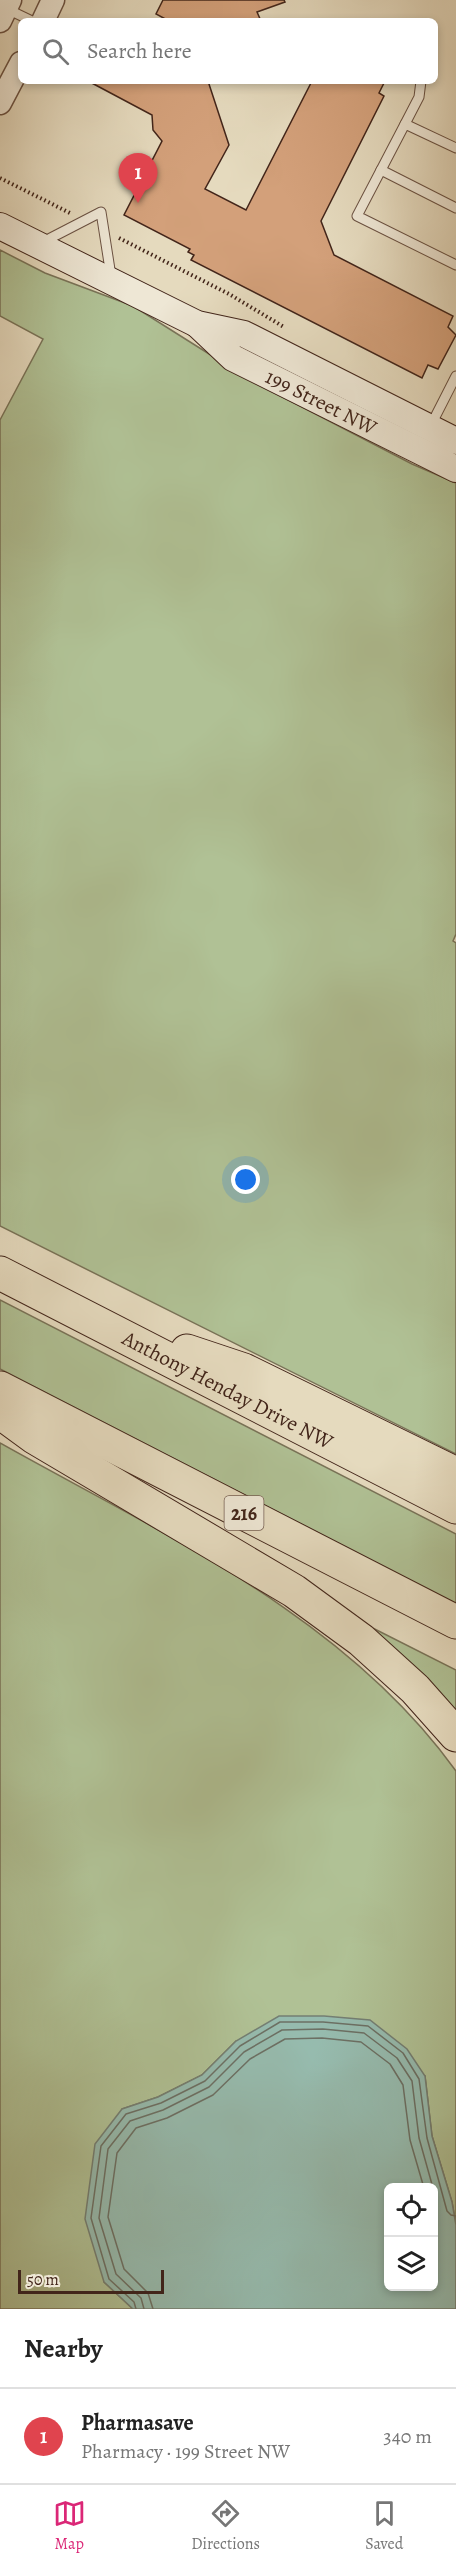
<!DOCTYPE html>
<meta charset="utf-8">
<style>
body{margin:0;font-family:Alegreya,serif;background:#f6f6f6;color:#222}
.controls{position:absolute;right:18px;bottom:18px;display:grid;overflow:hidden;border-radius:9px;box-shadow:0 3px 9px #0003}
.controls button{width:54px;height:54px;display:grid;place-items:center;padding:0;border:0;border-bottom:2px solid #e0e0e0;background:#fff;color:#222;font:30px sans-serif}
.scale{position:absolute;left:18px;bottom:15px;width:146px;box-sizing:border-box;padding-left:6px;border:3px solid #42251a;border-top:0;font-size:16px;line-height:21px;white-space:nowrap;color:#42251a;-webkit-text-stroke:4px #eee7d5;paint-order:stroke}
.you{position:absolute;left:246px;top:1180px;width:21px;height:21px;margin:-15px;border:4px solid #fff;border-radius:50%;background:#1a73e8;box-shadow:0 0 0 9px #1a73e833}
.badge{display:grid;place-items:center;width:39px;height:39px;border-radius:50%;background:#db2777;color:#fff;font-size:20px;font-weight:700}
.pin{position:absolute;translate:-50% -50px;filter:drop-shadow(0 2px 3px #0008)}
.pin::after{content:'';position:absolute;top:32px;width:21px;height:18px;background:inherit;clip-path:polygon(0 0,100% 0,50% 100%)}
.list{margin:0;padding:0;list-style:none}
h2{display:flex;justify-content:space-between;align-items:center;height:78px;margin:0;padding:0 24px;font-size:26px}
h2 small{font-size:20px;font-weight:400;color:#767676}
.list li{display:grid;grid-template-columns:39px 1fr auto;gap:18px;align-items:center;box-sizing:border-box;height:96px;padding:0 24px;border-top:2px solid #e0e0e0}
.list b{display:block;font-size:22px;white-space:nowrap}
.list p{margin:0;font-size:20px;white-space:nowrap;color:#767676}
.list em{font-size:20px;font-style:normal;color:#767676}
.icon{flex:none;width:33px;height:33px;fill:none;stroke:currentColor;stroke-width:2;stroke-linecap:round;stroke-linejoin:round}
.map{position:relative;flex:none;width:456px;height:2309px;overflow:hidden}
.search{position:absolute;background:#fff;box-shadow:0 3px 9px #0003;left:18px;right:18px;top:18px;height:66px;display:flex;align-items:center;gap:15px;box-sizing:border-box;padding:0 21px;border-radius:9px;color:#767676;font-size:22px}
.sheet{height:174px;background:#fff}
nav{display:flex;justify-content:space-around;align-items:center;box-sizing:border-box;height:84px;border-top:2px solid #e0e0e0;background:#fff;font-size:16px;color:#767676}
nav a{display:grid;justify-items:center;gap:3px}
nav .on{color:#db2777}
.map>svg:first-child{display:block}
</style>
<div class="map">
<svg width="456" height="2309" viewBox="0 0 456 2309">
<rect width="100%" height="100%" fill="#e5dabe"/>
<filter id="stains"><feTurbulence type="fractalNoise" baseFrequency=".00333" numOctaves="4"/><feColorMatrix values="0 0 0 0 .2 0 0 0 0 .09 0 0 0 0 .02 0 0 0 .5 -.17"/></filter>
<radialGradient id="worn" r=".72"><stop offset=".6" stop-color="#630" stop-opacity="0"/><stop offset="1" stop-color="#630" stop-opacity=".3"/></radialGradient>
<g fill="#b0c195" stroke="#797358" stroke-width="1.5">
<path d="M0 250 45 273 133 306 252 381 412 464 456 483V934L453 941 456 943V1454L0 1226V420L43 339 0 316Z"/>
<path d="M0 1300 456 1534V1604L0 1369Z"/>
<path d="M0 1443C162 1534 345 1616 456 1771V2225L452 2202 432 2136 425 2076 236 2041 202 2075 158 2097 122 2109 104 2282 133 2309H0Z"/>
<path d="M341 1612 456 1670V1721Z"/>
</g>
<path fill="#96bbae" stroke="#747f73" stroke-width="1.5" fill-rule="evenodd" d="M279 2016H324L370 2020 407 2049 425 2076 432 2136 452 2202 456 2225V2309H133L104 2282 85 2219 95 2144 122 2109 158 2097 202 2075 236 2041ZM388 2188H434V2286H388Z"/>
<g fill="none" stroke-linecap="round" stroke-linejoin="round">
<g stroke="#6c7064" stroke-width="1.5">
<path d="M136 2309 134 2302 109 2279 91 2218 101 2146 126 2114 161 2103 205 2081 240 2046 280 2022H323L368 2026 403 2053 419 2079 427 2138 447 2211 451 2215 456 2216"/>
<path d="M144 2309 141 2298 116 2274 99 2218 108 2149 130 2121 163 2110 209 2087 244 2052 282 2030 323 2029 364 2033 397 2058 412 2081 419 2138 433 2188"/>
<path d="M153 2309 148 2293 124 2269 108 2217 117 2153 136 2128 167 2118 213 2095 250 2059 285 2039 322 2038 361 2042 390 2064 403 2085 410 2140 424 2188"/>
</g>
</g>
<g fill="#d3a07a" stroke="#42251a" stroke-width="1.5">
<path d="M163 0H284L285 2 257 12 261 21H169L156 14Z"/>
<path d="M88 81H208L229 145 205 189 246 210 312 81H385L379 93 384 96 321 221 334 255 453 316 448 327 456 335 438 369 428 365 422 378 191 260 194 255 188 252 190 249 124 215 162 141 153 130 152 115Z"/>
</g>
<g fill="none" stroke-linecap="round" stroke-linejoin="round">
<g stroke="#6b5243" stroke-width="11">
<g id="service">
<path d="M7 9 32 21"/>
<path d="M405 124 419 97 421 81"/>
<path d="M456 148 405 124 357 216 456 265"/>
<path d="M381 170 456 208"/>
<path d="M41 243 101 212 111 276"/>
<path d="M431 425 456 376"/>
</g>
</g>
<g stroke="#6b5243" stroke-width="25">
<g id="tertiary">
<path d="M0 21 10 0"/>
<path d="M43 21 53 0"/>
<path d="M0 103 21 63"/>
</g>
</g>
<g stroke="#42251a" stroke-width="28">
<g id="secondary">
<path d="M0 226 197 324 244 334 456 441"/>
<path id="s1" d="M197 324 233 358 456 469"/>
</g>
</g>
<g stroke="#42251a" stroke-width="35">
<g id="motorway">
<path id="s2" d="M0 1273 456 1507"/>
<path d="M187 1351 244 1370 456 1474"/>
<path d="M0 1388 456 1622"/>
<path d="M0 1412 34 1437 294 1591 361 1640 415 1689 456 1735"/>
</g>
</g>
<g stroke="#42251a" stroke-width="4" stroke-dasharray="1.5 3" stroke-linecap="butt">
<path d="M0 178 70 213"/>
<path d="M119 238 229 294 284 327"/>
</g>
<use href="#service" stroke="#eee7d5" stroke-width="9"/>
<use href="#tertiary" stroke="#eee7d5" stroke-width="22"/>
<use href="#secondary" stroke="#eee7d5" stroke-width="26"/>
<use href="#motorway" stroke="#e5dabe" stroke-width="33"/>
</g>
<g text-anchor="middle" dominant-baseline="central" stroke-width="4.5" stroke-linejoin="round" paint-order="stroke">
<rect fill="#eee7d5" stroke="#765f52" stroke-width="1.5" x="224.5" y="1496" width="39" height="34" rx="4.5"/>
<g font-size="20" font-weight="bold" fill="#42251a">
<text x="244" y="1513">216</text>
</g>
<g font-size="21" fill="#42251a" stroke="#eee7d5">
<text stroke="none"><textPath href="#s1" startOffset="148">199 Street NW</textPath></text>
<text stroke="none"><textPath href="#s2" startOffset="256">Anthony Henday Drive NW</textPath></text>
</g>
</g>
<rect width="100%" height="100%" filter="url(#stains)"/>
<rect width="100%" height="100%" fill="url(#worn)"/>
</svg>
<div class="controls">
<button><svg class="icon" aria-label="locate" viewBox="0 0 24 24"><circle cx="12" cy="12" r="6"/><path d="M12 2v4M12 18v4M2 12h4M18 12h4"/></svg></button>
<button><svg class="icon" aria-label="layers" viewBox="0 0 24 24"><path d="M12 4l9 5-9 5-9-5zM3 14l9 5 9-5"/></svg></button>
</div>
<div class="scale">50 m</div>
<div class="you"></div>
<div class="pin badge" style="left:138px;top:203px;background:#e0444e">1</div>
<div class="search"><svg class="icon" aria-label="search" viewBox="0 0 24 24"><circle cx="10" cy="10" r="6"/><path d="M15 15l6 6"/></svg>Search here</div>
</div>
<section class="sheet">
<h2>Nearby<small></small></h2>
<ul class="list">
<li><span class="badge" style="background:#e0444e">1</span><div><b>Pharmasave</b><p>Pharmacy · 199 Street NW</p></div><em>340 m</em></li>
</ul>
</section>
<nav>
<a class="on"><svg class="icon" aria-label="map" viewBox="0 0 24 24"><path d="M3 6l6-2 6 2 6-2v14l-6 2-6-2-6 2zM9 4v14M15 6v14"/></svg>Map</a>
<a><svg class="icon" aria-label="directions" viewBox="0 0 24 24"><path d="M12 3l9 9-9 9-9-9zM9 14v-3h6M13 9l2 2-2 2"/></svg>Directions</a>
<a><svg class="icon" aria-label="saved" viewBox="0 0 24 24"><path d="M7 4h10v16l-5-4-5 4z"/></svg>Saved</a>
</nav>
